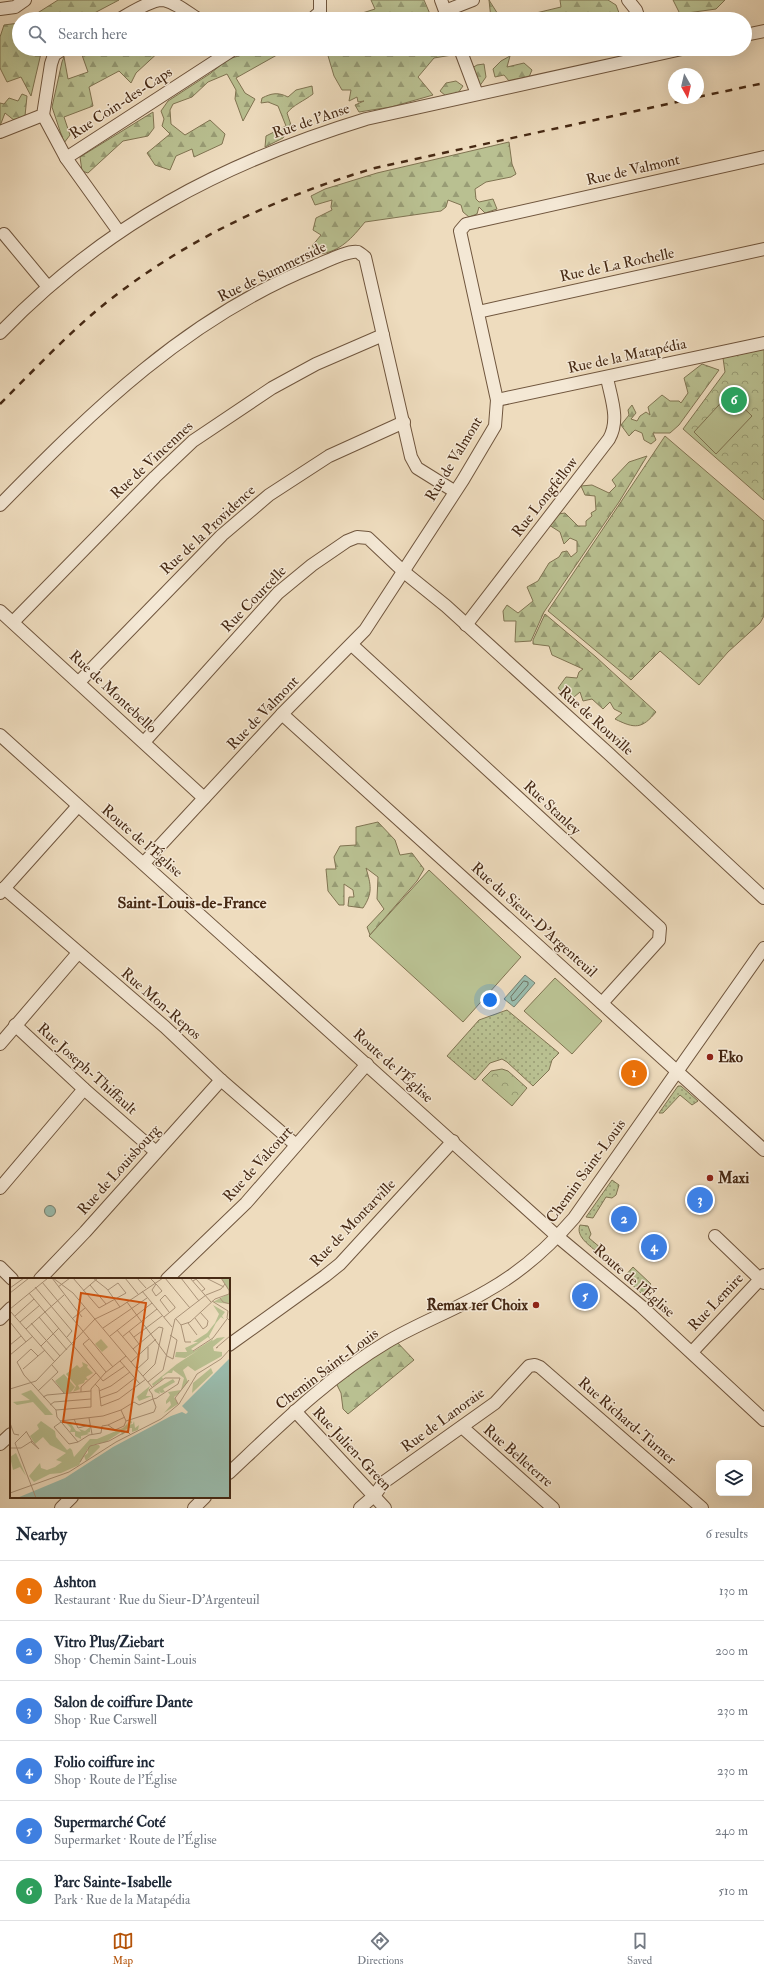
<!DOCTYPE html>
<meta charset="utf-8">
<style>
body{margin:0;font-family:"IM FELL Double Pica",serif;background:#f6f6f7;color:#1f2937}
.controls{position:absolute;right:12px;bottom:12px;display:grid;overflow:hidden;border-radius:6px;box-shadow:0 4px 16px #0002}
.controls button{width:36px;height:36px;display:grid;place-items:center;padding:0;border:0;border-bottom:1px solid #e0e1e3;background:#fff;color:#1f2937;font:20px sans-serif}
.compass{position:absolute;left:668px;top:68px;width:36px;height:36px;border-radius:50%;background:#fff;box-shadow:0 4px 16px #0002;rotate:172deg}
.you{position:absolute;left:490px;top:1000px;width:14px;height:14px;margin:-10px;border:3px solid #fff;border-radius:50%;background:#1a73e8;box-shadow:0 0 0 6px #1a73e833}
.badge{display:grid;place-items:center;width:26px;height:26px;border-radius:50%;background:#b45309;color:#fff;font-size:13px;font-weight:700}
.pin{position:absolute;translate:-50% -50%;border:2px solid #fff;box-shadow:0 1px 4px #0006}
.list{margin:0;padding:0;list-style:none}
h2{display:flex;justify-content:space-between;align-items:center;height:52px;margin:0;padding:0 16px;font-size:17px}
h2 small{font-size:13px;font-weight:400;color:#747a83}
.list li{display:grid;grid-template-columns:26px 1fr auto;gap:12px;align-items:center;box-sizing:border-box;height:60px;padding:0 16px;border-top:1px solid #e0e1e3}
.list b{display:block;font-size:15px;white-space:nowrap}
.list p{margin:0;font-size:13px;white-space:nowrap;color:#747a83}
.list em{font-size:13px;font-style:normal;color:#747a83}
.icon{flex:none;width:22px;height:22px;fill:none;stroke:currentColor;stroke-width:2;stroke-linecap:round;stroke-linejoin:round}
.map{position:relative;flex:none;width:764px;height:1508px;overflow:hidden}
.search{position:absolute;background:#fff;box-shadow:0 4px 16px #0002;left:12px;right:12px;top:12px;height:44px;display:flex;align-items:center;gap:10px;box-sizing:border-box;padding:0 14px;border-radius:22px;color:#747a83;font-size:15px}
.sheet{height:412px;background:#fff}
nav{display:flex;justify-content:space-around;align-items:center;box-sizing:border-box;height:56px;border-top:1px solid #e0e1e3;background:#fff;font-size:11px;color:#747a83}
nav a{display:grid;justify-items:center;gap:2px}
nav .on{color:#b45309}
.map>svg:first-child{display:block}
</style>
<div class="map">
<svg width="764" height="1508" viewBox="0 0 764 1508">
<defs>
<pattern id="grass-dots" width="8" height="8" patternUnits="userSpaceOnUse"><rect width="8" height="8" fill="#b9c091"/><path d="M2 2h.1M6 6h.1" fill="none" stroke="#989c75" stroke-width="1.8" stroke-linecap="round"/></pattern>
<pattern id="forest-firs" width="22" height="20" patternUnits="userSpaceOnUse"><rect width="22" height="20" fill="#b9c091"/><path d="M5 1l3.5 6h-7zM16 11l3.5 6h-7z" fill="#989c75"/></pattern>
<pattern id="park-crowns" width="20" height="18" patternUnits="userSpaceOnUse"><rect width="20" height="18" fill="#b9c091"/><path d="M2 6a3 3 0 1 1 6 0M12 15a3 3 0 1 1 6 0" fill="none" stroke="#989c75"/></pattern>
</defs>
<rect width="100%" height="100%" fill="#eedcbe"/>
<filter id="stains"><feTurbulence type="fractalNoise" baseFrequency=".005" numOctaves="4"/><feColorMatrix values="0 0 0 0 .2 0 0 0 0 .09 0 0 0 0 .02 0 0 0 .5 -.17"/></filter>
<radialGradient id="worn" r=".72"><stop offset=".6" stop-color="#630" stop-opacity="0"/><stop offset="1" stop-color="#630" stop-opacity=".3"/></radialGradient>
<g fill="url(#grass-dots)" stroke="#807452">
<path d="M507 1010 559 1053 552 1060 549 1070 533 1086 507 1062 502 1059 490 1063 475 1080 447 1056 479 1020Z"/>
<path d="M678 1086H681L698 1101 692 1105 680 1095 663 1113H659Z"/>
<path d="M612 1180 619 1185 616 1195 612 1198 606 1197 593 1218 586 1217Z"/>
<path d="M580 1225 588 1226 591 1234 589 1238 602 1249 598 1253C591 1246 575 1237 580 1225Z"/>
<path d="M633 1267 651 1284 642 1294 624 1277Z"/>
</g>
<g fill="url(#forest-firs)" stroke="#807452">
<path d="M58 0H119L83 19H28Z"/>
<path d="M371 0H424L430 14 418 15 416 19H359L356 15 375 9Z"/>
<path d="M489 0 501 19H491Z"/>
<path d="M560 0H608L616 5 621 18 615 19 613 15 595 17 594 19H511L561 7Z"/>
<path d="M673 0H725L716 9 680 14Z"/>
<path d="M19 23V49H42L31 96 21 77 7 82 0 68V37L4 25Z"/>
<path d="M94 49H126L131 54 143 49H162L136 73 131 83 119 71 89 87 93 106 64 117 70 135 64 143 52 107 62 62 64 57 68 79 88 72 82 55Z"/>
<path d="M247 49H295L284 51 236 78 245 93 255 99 243 121 235 99 236 90 227 74 208 82 192 97 173 104 170 110 171 124 185 135 210 120 225 134 222 144 194 157 192 149 176 156 170 170 155 165 147 153 170 134 162 126 164 119 161 111 168 101 211 73 228 59 242 55Z"/>
<path d="M326 49H373L376 54 390 49H424L425 53 434 49H445L452 55 434 58 418 77 433 95 391 107 359 112 355 105 364 101 358 102 357 97 349 101 351 90H342L334 76Z"/>
<path d="M510 56 507 67 524 63 532 70 529 77 509 81 504 75 495 77 493 69 501 61Z"/>
<path d="M484 64 486 77 479 87 464 73 477 65Z"/>
<path d="M456 81 463 86 458 93 446 96 440 91 446 83Z"/>
<path d="M312 86 313 94C304 101 293 105 287 113L291 125 283 138 265 147 266 136 286 126 278 106 268 102 261 103 262 98C272 93 278 92 288 97L296 90Z"/>
<path d="M22 94 27 96 25 116 15 121 5 113 0 126V103L4 104 9 98 18 101Z"/>
<path d="M153 112 154 128 148 136 123 141 88 173 82 171 80 157Z"/>
<path d="M509 142 512 164 516 174 511 177 486 182 475 189 476 199 479 202 493 199 497 209 485 213 479 207 477 214 469 217 463 212 461 205 448 200 446 207 441 211 365 222C352 238 340 252 319 254L312 246 321 235 313 230 316 218 332 210 331 207 332 200 315 205 311 196 325 189 377 173Z"/>
<path d="M702 364 719 370 679 425 670 433H653L656 440 651 444 644 440 642 433 635 430 629 436 621 425 629 415 628 410 632 405 636 413 631 419 637 421 640 416 646 412 650 415 648 407 662 395 670 401H679L681 403 688 393 684 378Z"/>
<path d="M665 436 764 521V616L760 623 728 652 699 685 660 651 631 680 548 611Z"/>
<path d="M647 456 619 502 544 612 531 641 515 642 516 621H504L503 611 507 605 518 613 533 601 527 587 538 581 549 563 559 557 562 552 567 551 571 557 577 552V541L570 538 564 544 560 532 549 525 558 514 565 513 578 526H586V521L592 516 591 513 596 510 595 496 585 495 581 486 592 485 609 493 616 486 612 480 629 462Z"/>
<path d="M545 614 596 657 656 712C642 729 635 729 615 719L622 713 614 709 610 702 603 709 592 699 583 701 580 692 574 697H566L558 688 566 677 577 678 579 672 583 669 552 655 549 646 533 644V640Z"/>
<path d="M378 822 395 840 400 855 412 853 424 869 417 881 370 935 367 927 384 909 377 899 378 877 366 868C371 885 373 893 363 908L348 906 349 897H354L353 890 344 884V905H339L328 891 326 869H336L334 857 340 846 356 845V827Z"/>
<path d="M395 1340 414 1360 348 1414 343 1409 341 1393 336 1383Z"/>
</g>
<g fill="url(#park-crowns)" stroke="#807452">
<path d="M764 349V500L683 429 725 372 723 358Z"/>
<path d="M502 1069 508 1071 527 1088 512 1106 482 1080 491 1071Z"/>
</g>
<g fill="#b9c091" stroke="#807452">
<path d="M729 394 752 416 716 454 694 432Z"/>
<path d="M429 870 521 957 463 1022 369 936Z"/>
<path d="M555 978 602 1021 572 1054 524 1011Z"/>
</g>
<g fill="#9abcad" stroke="#788170">
<path d="M525 975 535 983 514 1007 504 999Z"/>
<circle cx="50" cy="1211" r="5.5"/>
</g>
<g fill="none" stroke-linecap="round" stroke-linejoin="round">
<path stroke="#707260" stroke-width="1" d="M524 981 528 982V985L515 1000 512 1001 511 997Z"/>
<g stroke="#70563e" stroke-width="14">
<g id="minor">
<path d="M441 0 448 19"/>
<path d="M628 0 636 10 639 19"/>
<path d="M0 9 15 7 25 0"/>
<path d="M445 11 473 0"/>
<path d="M120 19C130 13 151 0 162 0 174 1 188 13 198 19"/>
<path d="M312 19 320 12V0"/>
<path d="M745 35 764 31"/>
<path d="M460 49 477 94"/>
<path d="M43 115 66 158 119 232"/>
<path d="M0 132 43 115 51 64 54 55 63 49"/>
<path d="M66 158 234 49"/>
<path d="M4 234 48 287"/>
<path d="M478 312 764 249"/>
<path d="M0 333C106 224 222 163 366 119L682 49"/>
<path d="M497 400 764 343"/>
<path d="M0 505C94 409 188 317 315 266 325 262 348 250 358 252 360 253 363 256 365 257L411 457 417 468 454 491"/>
<path d="M0 611 204 798"/>
<path d="M13 622 155 477 193 441 272 388 316 364 383 335"/>
<path d="M466 625 609 439C620 420 611 398 607 378"/>
<path d="M352 645 660 928 659 940 602 1003"/>
<path d="M79 682 222 535 269 495 329 456 404 422"/>
<path d="M282 714 764 1150"/>
<path d="M0 735 558 1237 641 1306 764 1420"/>
<path d="M144 742 278 593 312 565 347 541 357 537 368 538 404 572 446 606 608 753 764 898"/>
<path d="M144 863 282 714 365 630 463 480 495 426 497 400 460 231 466 224 764 157"/>
<path d="M4 888 165 1027 221 1080 296 1145"/>
<path d="M0 893 78 806"/>
<path d="M15 1025 84 1089 156 1152"/>
<path d="M0 1044 78 953"/>
<path d="M0 1188 84 1089"/>
<path d="M715 1236 764 1283"/>
<path d="M0 1267 12 1279"/>
<path d="M40 1279 85 1232 221 1080"/>
<path d="M167 1279 246 1203 367 1064"/>
<path d="M0 1319 11 1308"/>
<path d="M229 1345 325 1276 340 1264 453 1141"/>
<path d="M692 1352 764 1275"/>
<path d="M295 1411 385 1508"/>
<path d="M462 1427 553 1508"/>
<path d="M0 1444 11 1434"/>
<path d="M229 1473C278 1427 328 1377 387 1342 419 1323 455 1310 487 1291 521 1272 549 1247 574 1218L764 948"/>
<path d="M61 1508 72 1497"/>
<path d="M194 1508 205 1497"/>
<path d="M360 1508 374 1496 384 1482 495 1403 529 1366 535 1365 540 1367 702 1508"/>
</g>
</g>
<use href="#minor" stroke="#f4e8d5" stroke-width="12"/>
<g stroke="#462914" stroke-width="2.5" stroke-dasharray="7 7" stroke-linecap="butt">
<path d="M698 97 764 83"/>
<path d="M0 404C31 373 62 340 96 311 178 243 273 198 375 168L695 98"/>
</g>
</g>
<g fill="#8f2418" stroke="#f4e8d5" stroke-width="1.5">
<circle cx="710" cy="1057" r="4"/>
<circle cx="710" cy="1178" r="4"/>
<circle cx="536" cy="1305" r="4"/>
</g>
<g text-anchor="middle" dominant-baseline="central" stroke-width="3" stroke-linejoin="round" paint-order="stroke">
<g font-size="15" fill="#462914" stroke="#f4e8d5">
<text transform="translate(121 103) rotate(-33)">Rue Coin-des-Caps</text>
<text transform="translate(311 121) rotate(-19)">Rue de l'Anse</text>
<text transform="translate(633 170) rotate(-13)">Rue de Valmont</text>
<text transform="translate(617 265) rotate(-12)">Rue de La Rochelle</text>
<text transform="translate(272 272) rotate(-26)">Rue de Summerside</text>
<text transform="translate(627 356) rotate(-12)">Rue de la Matapédia</text>
<text transform="translate(454 459) rotate(-59)">Rue de Valmont</text>
<text transform="translate(152 460) rotate(-43)">Rue de Vincennes</text>
<text transform="translate(545 497) rotate(-52)">Rue Longfellow</text>
<text transform="translate(208 530) rotate(-43)">Rue de la Providence</text>
<text transform="translate(254 599) rotate(-46)">Rue Courcelle</text>
<text transform="translate(113 692) rotate(43)">Rue de Montebello</text>
<text transform="translate(263 713) rotate(-46)">Rue de Valmont</text>
<text transform="translate(596 721) rotate(42)">Rue de Rouville</text>
<text transform="translate(552 808) rotate(43)">Rue Stanley</text>
<text transform="translate(142 841) rotate(41)">Route de l'Église</text>
<text transform="translate(534 920) rotate(42)">Rue du Sieur-D'Argenteuil</text>
<text transform="translate(161 1004) rotate(41)">Rue Mon-Repos</text>
<text transform="translate(393 1066) rotate(42)">Route de l'Église</text>
<text transform="translate(87 1069) rotate(42)">Rue Joseph-Thiffault</text>
<text transform="translate(258 1164) rotate(-48)">Rue de Valcourt</text>
<text transform="translate(119 1170) rotate(-48)">Rue de Louisbourg</text>
<text transform="translate(586 1171) rotate(-54)">Chemin Saint-Louis</text>
<text transform="translate(353 1223) rotate(-46)">Rue de Montarville</text>
<text transform="translate(634 1281) rotate(41)">Route de l'Église</text>
<text transform="translate(716 1302) rotate(-47)">Rue Lemire</text>
<text transform="translate(327 1369) rotate(-37)">Chemin Saint-Louis</text>
<text transform="translate(443 1420) rotate(-36)">Rue de Lanoraie</text>
<text transform="translate(627 1421) rotate(41)">Rue Richard-Turner</text>
<text transform="translate(352 1449) rotate(47)">Rue Julien-Green</text>
<text transform="translate(518 1456) rotate(41)">Rue Belleterre</text>
</g>
<g font-size="15" font-weight="bold" fill="#462914" stroke="#f4e8d5" text-anchor="start">
<text x="718" y="1057">Eko</text>
<text x="718" y="1178">Maxi</text>
<text x="528" y="1305" text-anchor="end">Remax 1er Choix</text>
</g>
<g font-size="16" font-weight="bold" fill="#462914" stroke="#f4e8d5">
<text x="192" y="903">Saint-Louis-de-France</text>
</g>
</g>
<g transform="translate(10 1278)">
<rect width="220" height="220" fill="#eedcbe"/>
<path d="M201 90 203 95 182 115 183 105Z" fill="#b9c091"/>
<path d="M203 27 215 34 212 38 214 41 211 39 206 45 199 58 200 61 198 59 181 71 184 73 203 61 202 64 175 80 165 79 166 74H177L175 70 188 64H183L197 55 205 45 209 36ZM215 59 203 69 204 73 212 74V78L185 93 178 88 173 92 178 104 168 116 164 119 168 126 154 135 161 127 160 123 156 126V123L160 117 158 114 171 112 174 100 163 92 162 95H158L152 99 153 101 143 108 142 106 167 86 207 60ZM72 84 78 87 77 89 83 95 76 99 78 102H75L74 105 68 107 70 111 63 114 66 108 56 96 67 87 70 90 73 88ZM163 101 165 104 153 111 155 114 151 115 149 113 150 116 145 114 144 112ZM140 108 136 118H142L129 123 127 119 124 121ZM21 112 43 137H35L23 124 7 127 3 124 20 122 11 116ZM121 142 122 145 117 147 123 146 124 143 125 150 129 147 128 152 122 154V150H119L113 153 115 155 112 157 111 154 96 164 82 167H89L90 169 76 183 74 178 78 175V170L69 187 51 195 40 196 24 204 19 198 30 185 31 190 37 192 45 189 52 184 46 182 56 175 40 167 33 159 25 166 20 158 29 151 27 147 31 143 45 153 46 159 57 172 60 170 62 172 64 179 80 161H87L113 150ZM60 144 66 153 71 154 69 151 75 153 80 149V154L77 155 79 156 71 158V161L65 158V154H60L61 150 56 145ZM6 175 16 198 10 189 3 192 0 179Z" fill="#b9c091"/>
<path d="M211 0H220V26L203 24 220 15ZM54 96 65 109 61 114 54 115 45 103Z" fill="#b9c091"/>
<path d="M91 61 98 69 92 74 85 66Z" fill="#b9c091"/>
<path d="M220 80V220H7L55 200 103 169 161 138 172 134 176 136 178 134 172 128Z" fill="#9abcad"/>
<path fill="none" stroke="#ab947a" stroke-width="1" d="M42 0 72 39M43 0 63 15 142 109M63 0 89 30 116 15 108 5 98 12M83 0 97 11 110 29M115 0 128 16M127 0 136 10M140 0 147 7 152 13 146 18 142 12 146 6M155 0 180 30M171 0 189 23M180 0 201 24M196 0 214 9M183 3 186 1 195 11 192 13M32 4 103 89M80 7 96 26M25 9 62 53 57 59M48 9 60 0M0 10 14 0M73 13 88 0M132 13 162 49M0 15 19 0M19 15 93 103 115 88M210 20 213 24 220 26M202 23 218 33 217 40 220 43M117 24 157 78 163 81 167 62 160 57M0 31 38 0M0 33 45 84M5 38 24 21M29 39 57 72M154 39 165 30V29L155 17 150 22 159 34M185 40 193 51 197 48 198 43 190 34M62 41 75 30M166 41 171 47 175 64H181M0 44 16 64M10 44 30 27M21 45 50 78M178 45 187 57M171 47 180 44 205 21 219 16V12L211 0M93 50 137 20M16 51 54 17M107 52 129 78M119 53 129 66M100 58 142 25M112 59 147 31M124 59 152 38M79 61 73 66 96 94M0 67 11 58M31 68 49 50M208 69 206 70 220 58M123 71 149 49 153 50 145 86 133 98M183 73 203 60 217 41M0 77 23 58M28 78 21 71 7 84 14 97 46 132 81 129V111L95 95 116 78M110 83 130 106M121 84 146 61M13 91 35 72M127 91 138 81V69M42 101 54 115M138 104 153 92 165 41 196 17 211 11 215 6M85 106 89 110 91 128 109 121 136 101M0 111 26 103 85 41 110 29 153 0M28 113 48 94 42 87M89 113 101 108 120 94M71 114V109L86 95M33 119 37 117 81 113M90 120 107 114 125 100M168 126 165 120 179 102M40 127 44 124 81 121M46 132 47 139 68 164 79 157 91 155 92 148 98 147 105 152 114 148 116 143 144 134 146 129 143 121 142 116 139 112 155 100H170L168 106 148 119 147 120 143 121 129 127 124 124 111 132 93 138 50 143M111 132 116 143M79 140 82 156M64 141 68 150 80 147M51 144 44 149 59 166 68 164M0 145 4 156 9 157M98 147 115 139M16 154 5 165 26 220M21 164 29 171 22 163M0 170H11L22 163 16 153M70 184 80 168 99 163 117 153 121 157M0 215 59 194 106 164 151 141 169 126 187 96 211 81 220 71"/>
<path fill="#d8540d" fill-opacity="0.15" stroke="#d8540d" stroke-width="2" d="M71 15 136 25 118 154 53 144Z"/>
<rect width="220" height="220" fill="none" stroke="#462914" stroke-width="2"/>
</g>
<rect width="100%" height="100%" filter="url(#stains)"/>
<rect width="100%" height="100%" fill="url(#worn)"/>
</svg>
<div class="controls">
<button><svg class="icon" aria-label="layers" viewBox="0 0 24 24"><path d="M12 4l9 5-9 5-9-5zM3 14l9 5 9-5"/></svg></button>
</div>
<svg class="compass" viewBox="-18 -18 36 36"><path d="M0-13l5 13h-10z" fill="#e53935"/><path d="M0 13l5-13h-10z" fill="#747a83"/></svg>
<div class="you"></div>
<div class="pin badge" style="left:634px;top:1073px;background:#e8710a">1</div>
<div class="pin badge" style="left:624px;top:1219px;background:#3f7fe0">2</div>
<div class="pin badge" style="left:700px;top:1200px;background:#3f7fe0">3</div>
<div class="pin badge" style="left:654px;top:1247px;background:#3f7fe0">4</div>
<div class="pin badge" style="left:585px;top:1296px;background:#3f7fe0">5</div>
<div class="pin badge" style="left:734px;top:400px;background:#2e9e5b">6</div>
<div class="search"><svg class="icon" aria-label="search" viewBox="0 0 24 24"><circle cx="10" cy="10" r="6"/><path d="M15 15l6 6"/></svg>Search here</div>
</div>
<section class="sheet">
<h2>Nearby<small>6 results</small></h2>
<ul class="list">
<li><span class="badge" style="background:#e8710a">1</span><div><b>Ashton</b><p>Restaurant · Rue du Sieur-D'Argenteuil</p></div><em>130 m</em></li>
<li><span class="badge" style="background:#3f7fe0">2</span><div><b>Vitro Plus/Ziebart</b><p>Shop · Chemin Saint-Louis</p></div><em>200 m</em></li>
<li><span class="badge" style="background:#3f7fe0">3</span><div><b>Salon de coiffure Dante</b><p>Shop · Rue Carswell</p></div><em>230 m</em></li>
<li><span class="badge" style="background:#3f7fe0">4</span><div><b>Folio coiffure inc</b><p>Shop · Route de l'Église</p></div><em>230 m</em></li>
<li><span class="badge" style="background:#3f7fe0">5</span><div><b>Supermarché Coté</b><p>Supermarket · Route de l'Église</p></div><em>240 m</em></li>
<li><span class="badge" style="background:#2e9e5b">6</span><div><b>Parc Sainte-Isabelle</b><p>Park · Rue de la Matapédia</p></div><em>510 m</em></li>
</ul>
</section>
<nav>
<a class="on"><svg class="icon" aria-label="map" viewBox="0 0 24 24"><path d="M3 6l6-2 6 2 6-2v14l-6 2-6-2-6 2zM9 4v14M15 6v14"/></svg>Map</a>
<a><svg class="icon" aria-label="directions" viewBox="0 0 24 24"><path d="M12 3l9 9-9 9-9-9zM9 14v-3h6M13 9l2 2-2 2"/></svg>Directions</a>
<a><svg class="icon" aria-label="saved" viewBox="0 0 24 24"><path d="M7 4h10v16l-5-4-5 4z"/></svg>Saved</a>
</nav>
